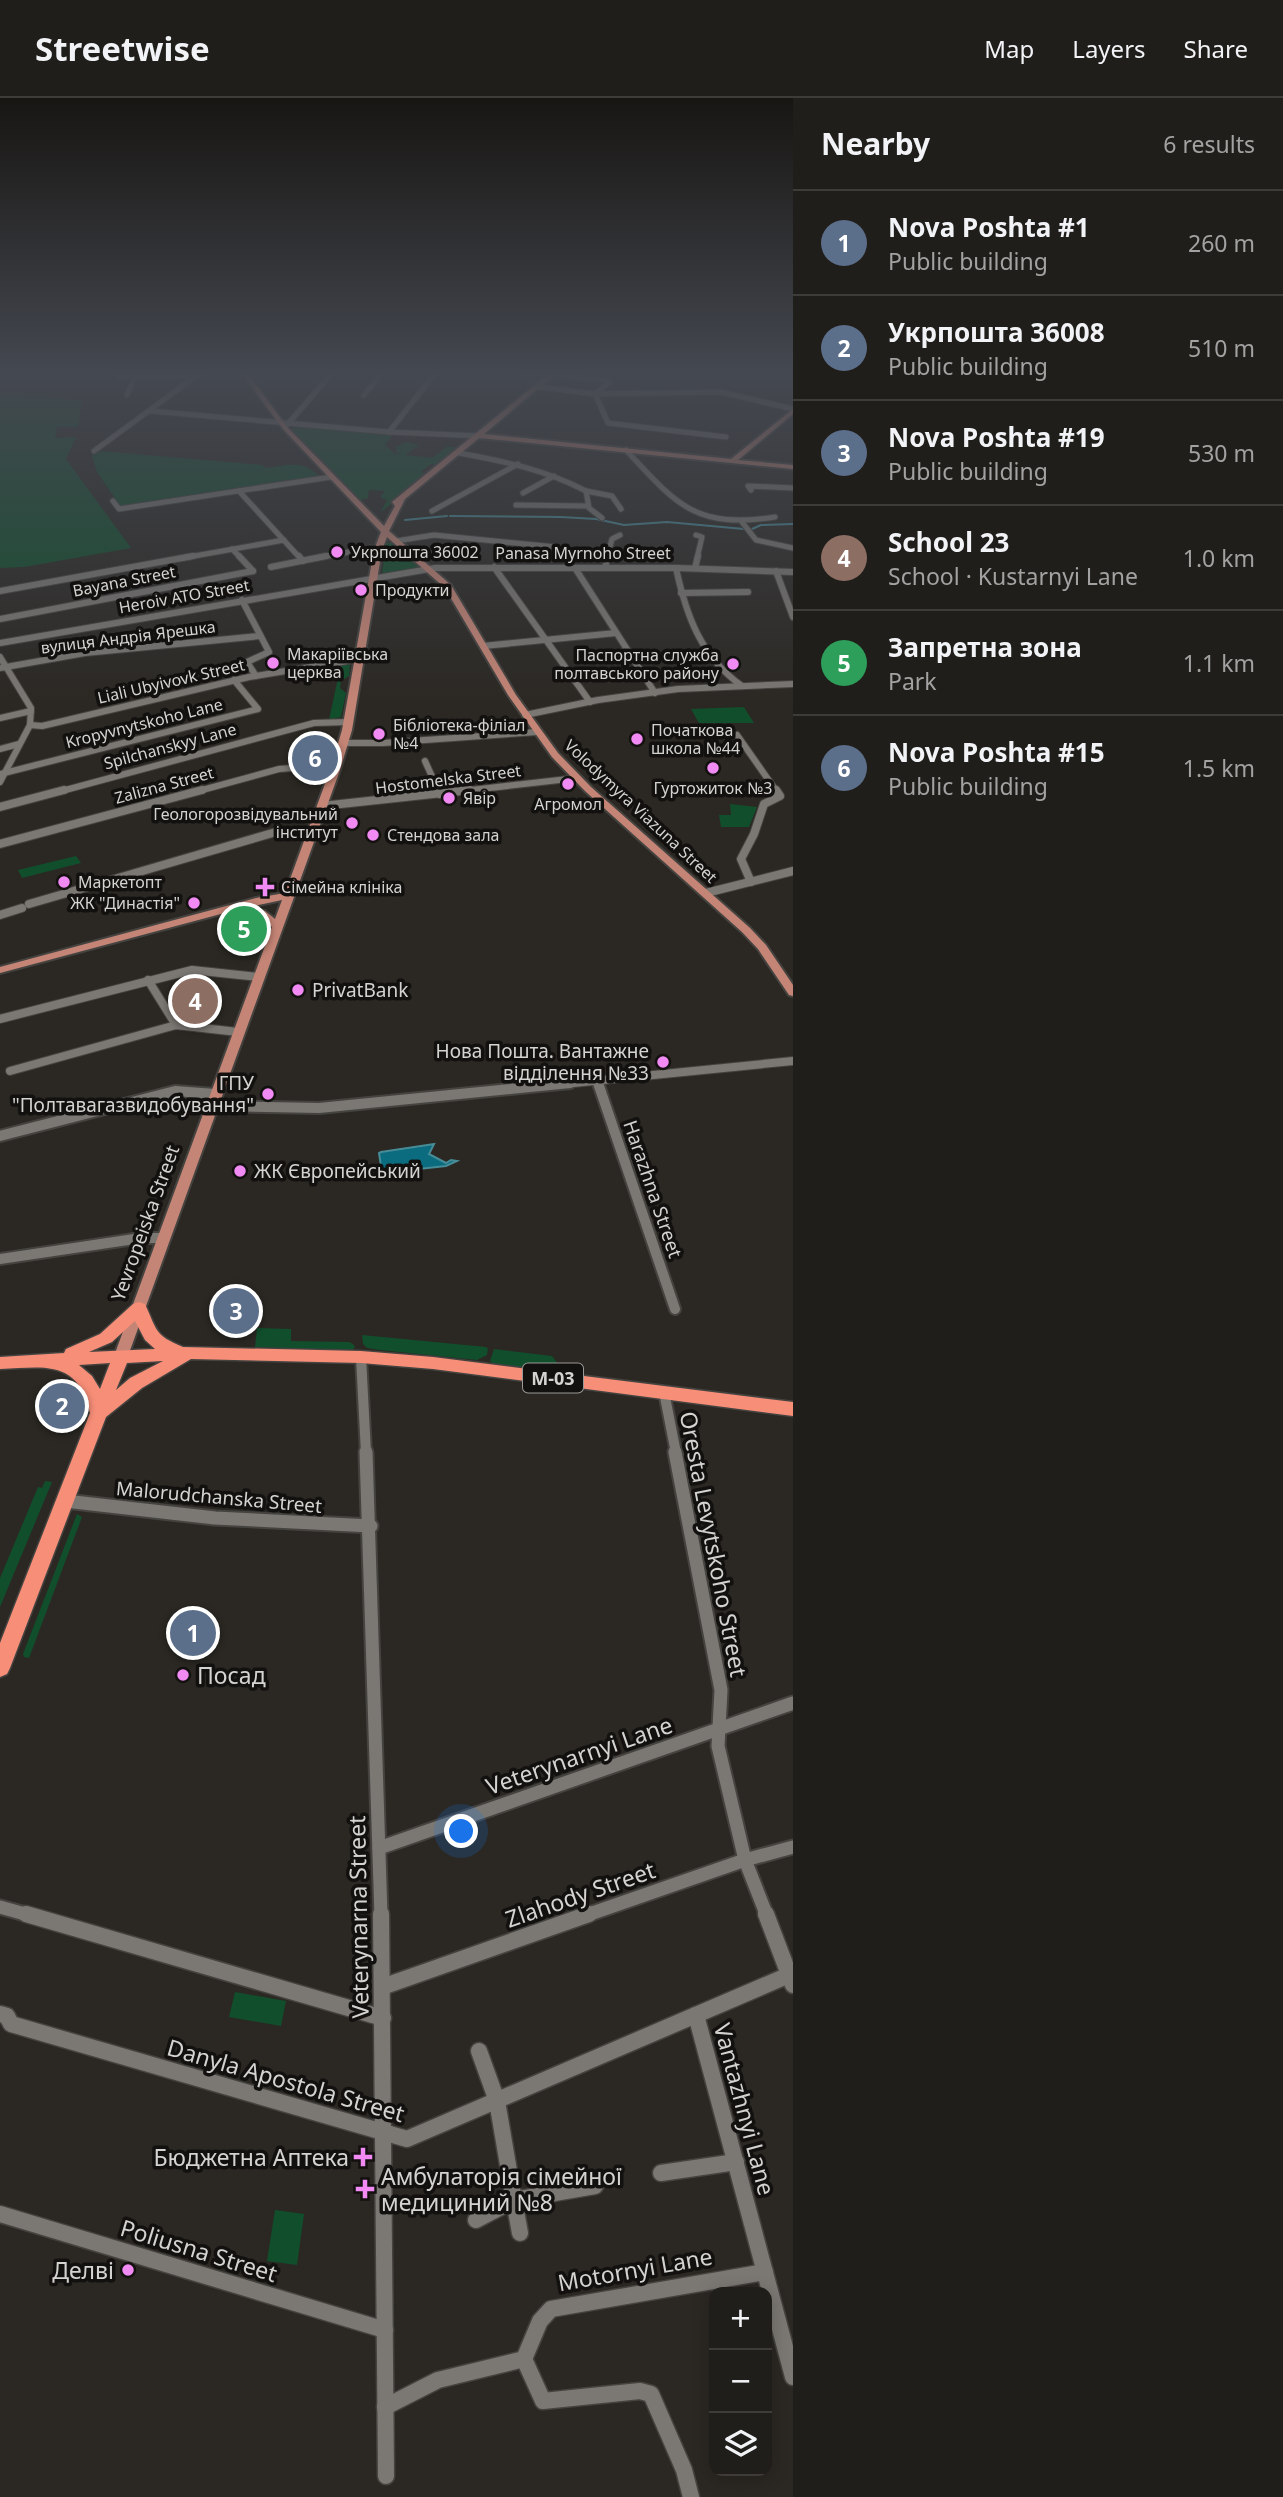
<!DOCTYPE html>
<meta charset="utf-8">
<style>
body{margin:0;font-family:"Noto Sans",sans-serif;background:#2d2b27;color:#f1f3f6}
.controls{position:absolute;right:21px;bottom:21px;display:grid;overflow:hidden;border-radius:14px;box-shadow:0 4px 18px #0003}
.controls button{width:63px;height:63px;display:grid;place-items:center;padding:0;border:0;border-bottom:2px solid #3d3c39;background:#201e1a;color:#f1f3f6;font:35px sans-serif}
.you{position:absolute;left:462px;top:1734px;width:24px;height:24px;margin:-18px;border:5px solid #fff;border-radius:50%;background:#1a73e8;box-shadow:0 0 0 10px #1a73e833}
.badge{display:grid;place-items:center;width:46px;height:46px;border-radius:50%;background:#f28af3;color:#fff;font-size:23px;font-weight:700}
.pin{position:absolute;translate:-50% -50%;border:4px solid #fff;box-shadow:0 2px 7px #0006}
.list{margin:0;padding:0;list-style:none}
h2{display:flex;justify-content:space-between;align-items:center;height:91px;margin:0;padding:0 28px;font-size:30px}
h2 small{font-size:23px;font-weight:400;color:#a2a2a2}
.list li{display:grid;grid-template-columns:46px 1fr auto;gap:21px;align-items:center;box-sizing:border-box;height:105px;padding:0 28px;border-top:2px solid #3d3c39}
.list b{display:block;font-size:26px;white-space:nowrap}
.list p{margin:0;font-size:23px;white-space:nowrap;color:#a2a2a2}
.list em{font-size:23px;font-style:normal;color:#a2a2a2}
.icon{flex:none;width:38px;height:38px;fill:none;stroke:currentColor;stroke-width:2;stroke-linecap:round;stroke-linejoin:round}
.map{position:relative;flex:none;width:793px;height:2399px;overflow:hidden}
header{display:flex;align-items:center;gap:42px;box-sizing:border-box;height:98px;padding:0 35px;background:#201e1a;border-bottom:2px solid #3d3c39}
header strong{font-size:33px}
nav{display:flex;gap:38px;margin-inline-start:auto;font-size:24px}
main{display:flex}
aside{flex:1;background:#201e1a}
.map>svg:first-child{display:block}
</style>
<header>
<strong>Streetwise</strong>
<nav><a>Map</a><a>Layers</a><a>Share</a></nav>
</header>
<main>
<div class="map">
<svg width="793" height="2399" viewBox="0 0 793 2399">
<rect width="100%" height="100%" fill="#2b2823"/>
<g fill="#114e2c">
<path d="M0 294 82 303 78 329H57L55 340 76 339 66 361 131 450 24 469 0 470Z"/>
<path d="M302 328 390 336 392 338 385 347 395 356H402L394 354 397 352 396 349 405 344 419 347 405 357 432 360 448 348 459 350 437 367 431 366 421 374 427 376 380 415 387 402 380 399 385 393 369 392 368 400 358 403 350 391 347 392 300 342V339L294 335 292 331Z"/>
<path d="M101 353 262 367 265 370C289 367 304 361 321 380L121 409 97 374 92 358Z"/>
<path d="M392 444 424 469 382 476 386 445Z"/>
<path d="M348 565 350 566 349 578 341 583 340 590 346 595 341 619 329 622 341 566Z"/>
<path d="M744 609 754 625H699L691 611Z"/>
<path d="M730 706 757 709 749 729H721L719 717H731Z"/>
<path d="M76 758 81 765 22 780 18 772Z"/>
<path d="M257 1230 291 1231V1243L349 1244 353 1246 355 1249 352 1253 255 1249Z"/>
<path d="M362 1237 486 1249 488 1251 487 1257 477 1262 380 1252 367 1250 363 1246Z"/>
<path d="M494 1251 552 1258 564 1274 494 1267 490 1263Z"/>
<path d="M45 1383 52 1384 0 1509V1480L38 1389 42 1390Z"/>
<path d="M77 1416 82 1419 29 1560 24 1559 23 1556Z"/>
<path d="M235 1894 286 1903 281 1928 229 1919Z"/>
<path d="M275 2112 304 2116 297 2167 267 2163Z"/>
</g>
<path fill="#0a6c7e" stroke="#478b97" stroke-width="2" d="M434 1046 429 1056 446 1065 451 1062 457 1063 446 1068 382 1075 379 1055 381 1054Z"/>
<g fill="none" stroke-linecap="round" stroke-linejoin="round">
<g stroke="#478b97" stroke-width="2">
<path d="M450 418 561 419 596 421 624 427 667 424 744 431"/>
<path d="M405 422 447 418"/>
<path d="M752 431 761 427 793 426"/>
</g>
<g stroke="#454340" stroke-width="7">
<g id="minor-far5">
<path d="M518 273 610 283 595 296 608 325 726 339"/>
<path d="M118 278H198"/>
<path d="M540 289 595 296 721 294 793 311"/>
<path d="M127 297 135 278"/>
<path d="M364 297 384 273"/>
<path d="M150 313 389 334 481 338"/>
<path d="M286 328 334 273"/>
<path d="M389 334 437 273"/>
<path d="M626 352C677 407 695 431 775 419"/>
<path d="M94 353 203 273"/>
<path d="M459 355C503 363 546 372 586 393L589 410 602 420"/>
<path d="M751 392 748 388 793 390"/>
<path d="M239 393 300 460"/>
<path d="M586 393 612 398 621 411"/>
<path d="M523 395 554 378"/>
<path d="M113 403 119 411 331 379"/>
<path d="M516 407 586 408"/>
<path d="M432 413 518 366"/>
<path d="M742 424 756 442 793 450"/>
<path d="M696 437 702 439 697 460"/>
<path d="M396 443 434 437 556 449"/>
<path d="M232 451 241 460"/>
<path d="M183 460 284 442"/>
<path d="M317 460 370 450 378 452"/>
<path d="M607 460 612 441 620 437"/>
</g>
</g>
<g stroke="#454340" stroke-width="8">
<g id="minor-far4">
<path d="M239 458 253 473"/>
<path d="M299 458 303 463"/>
<path d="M271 469 326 458"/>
<path d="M494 469 590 604"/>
<path d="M575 470 655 595"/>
<path d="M605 470 608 458"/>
<path d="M676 470C686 517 701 559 742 588"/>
<path d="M695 470 698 458"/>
<path d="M776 473 793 519"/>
<path d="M0 493 193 458"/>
<path d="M681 495 748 494"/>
<path d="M242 502 269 554 247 564 256 578"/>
<path d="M0 521 253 473"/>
<path d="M0 545 435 470H677L793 474"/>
<path d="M483 548 616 535"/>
<path d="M0 559 31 610 30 627 0 684"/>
<path d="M0 570 85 555 260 538"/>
<path d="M525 617 598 602 678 591 793 586"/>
<path d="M0 620 31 613"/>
<path d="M30 627 42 628 249 579 359 561"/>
<path d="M737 637 777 694"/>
<path d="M343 645H383L537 634"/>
<path d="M0 651 19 646"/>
<path d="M425 663 439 694"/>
<path d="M0 676 258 611 234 582"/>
<path d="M58 694 314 625 348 624"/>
<path d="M195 694 279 671 336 667"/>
<path d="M454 694 577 680"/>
</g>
</g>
<g stroke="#454340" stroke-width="10">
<g id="minor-far3">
<path d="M438 692 440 696"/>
<path d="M322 708 470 692"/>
<path d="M0 709 64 692"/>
<path d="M0 746 202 692"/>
<path d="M751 784 741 761 754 736 764 706 780 698 776 692"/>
<path d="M706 795 793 773"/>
<path d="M29 806 276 734 312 737"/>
<path d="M0 817 22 810"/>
<path d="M148 882 176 927"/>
<path d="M0 921 192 872 259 879"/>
<path d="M10 973 176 927 238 934"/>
<path d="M597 983 598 987"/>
<path d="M553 987 793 963"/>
</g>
</g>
<g stroke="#454340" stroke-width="14">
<g id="minor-far2">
<path d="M598 985 675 1211"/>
<path d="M211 1008 319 1010 570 985"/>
<path d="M0 1038 175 993 215 996"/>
<path d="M0 1161 141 1140H164"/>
<path d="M361 1259 366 1355"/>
<path d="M664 1294 676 1355"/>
</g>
</g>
<g stroke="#454340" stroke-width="17">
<g id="minor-far1">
<path d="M366 1354 381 1818"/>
<path d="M675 1354 721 1592 718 1648 745 1762 767 1818"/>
<path d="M65 1403 215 1420 371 1428"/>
<path d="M379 1750 793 1605"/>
<path d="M0 1809 32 1818"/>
<path d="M584 1818 745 1762 793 1749"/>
</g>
</g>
<g stroke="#454340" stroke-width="19">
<g id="minor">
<path d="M26 1816 383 1920"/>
<path d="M381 1816 386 2378"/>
<path d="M766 1816 793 1887"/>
<path d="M382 1889 589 1816"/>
<path d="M0 1916 7 1918 11 1926 407 2041 789 1877"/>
<path d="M696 1917 793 2279"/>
<path d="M479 1953 497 2003 514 2102 595 2088"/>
<path d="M661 2075 736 2064"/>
<path d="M0 2116 385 2232"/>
<path d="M476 2122 514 2102 520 2135"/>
<path d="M524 2261 543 2303 640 2293 651 2296 684 2372 691 2399"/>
<path d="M385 2309 438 2282 524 2261 540 2223 551 2211 765 2174"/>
</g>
</g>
<g stroke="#454340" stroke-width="4">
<path id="major" d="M240 273H246L287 329 384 428 395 408 392 404 552 273H559L484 336 731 361 793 311V316L738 362 793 367V371L479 340 405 401 389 433 451 487 516 597 558 655 591 689 750 830 766 847 793 887V898L789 897 758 851 742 834 585 693 552 659 508 597 445 490 387 439 382 452 352 632 340 672 128 1258 126 1262H116L114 1258 272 829 258 818 232 813 0 875V869L256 800 285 795 330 672 342 632 374 452 381 434 283 331ZM282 802 275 821 265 813 244 810Z"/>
</g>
<g stroke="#454340" stroke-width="3">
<path id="highway" d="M139 1204 145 1206C157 1232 154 1237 183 1249L361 1253 433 1259 793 1304V1318L433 1271 361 1265 191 1261 142 1290 106 1319 10 1570 7 1576 0 1579V1545L90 1315C78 1261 45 1269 0 1271V1259L64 1255 66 1251 100 1236 133 1206ZM135 1223 145 1242 155 1251 89 1254 112 1244ZM163 1263 130 1280 116 1292 127 1265ZM110 1265 100 1291 92 1278 79 1267Z"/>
</g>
<use href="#minor-far5" stroke="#7b7873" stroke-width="5"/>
<use href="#minor-far4" stroke="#7b7873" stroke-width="6"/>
<use href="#minor-far3" stroke="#7b7873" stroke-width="8"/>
<use href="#minor-far2" stroke="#7b7873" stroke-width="10"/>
<use href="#minor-far1" stroke="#7b7873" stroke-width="13"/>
<use href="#minor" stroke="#7b7873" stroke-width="16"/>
<use href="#major" fill="#c58576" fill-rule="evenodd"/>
<use href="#highway" fill="#f78e78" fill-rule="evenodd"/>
</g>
<linearGradient id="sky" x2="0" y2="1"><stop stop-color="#181613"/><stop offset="0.45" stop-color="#444850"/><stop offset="1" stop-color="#444850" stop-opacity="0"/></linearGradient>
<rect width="793" height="609" fill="url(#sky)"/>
<g fill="#f28af3" stroke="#12110f" stroke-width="2.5">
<circle cx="337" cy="454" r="7"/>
<circle cx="361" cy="492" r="7"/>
<circle cx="273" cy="565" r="7"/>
<circle cx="733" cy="566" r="7"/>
<circle cx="379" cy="636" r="7"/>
<circle cx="637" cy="641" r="7"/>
<circle cx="713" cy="670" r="7"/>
<circle cx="568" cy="686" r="7"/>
<circle cx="449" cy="700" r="7"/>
<circle cx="352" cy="725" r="7"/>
<circle cx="373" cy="737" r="7"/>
<circle cx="64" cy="784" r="7"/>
<path d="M261.5 778.5h7v7h7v7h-7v7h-7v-7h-7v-7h7z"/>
<circle cx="194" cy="805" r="7"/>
<circle cx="298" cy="892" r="7"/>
<circle cx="663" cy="964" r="7"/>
<circle cx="268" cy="996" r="7"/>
<circle cx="240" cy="1073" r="7"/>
<circle cx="183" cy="1577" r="7"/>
<path d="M359.5 2048.5h7v7h7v7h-7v7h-7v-7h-7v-7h7z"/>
<path d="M361.5 2080.5h7v7h7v7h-7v7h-7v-7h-7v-7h7z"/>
<circle cx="128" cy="2172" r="7"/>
</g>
<g text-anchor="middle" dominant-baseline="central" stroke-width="7" stroke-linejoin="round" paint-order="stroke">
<g font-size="16" fill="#d5d3d0" stroke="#12110f" text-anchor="start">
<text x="351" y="454">Укрпошта 36002</text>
<text x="375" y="492">Продукти</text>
<text x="287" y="556">Макаріївська<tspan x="287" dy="18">церква</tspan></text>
<text x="719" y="557" text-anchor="end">Паспортна служба<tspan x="719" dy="18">полтавського району</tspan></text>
<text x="393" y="627">Бібліотека-філіал<tspan x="393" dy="18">№4</tspan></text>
<text x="651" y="632">Початкова<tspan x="651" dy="18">школа №44</tspan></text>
<text x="713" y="690" text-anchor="middle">Гуртожиток №3</text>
<text x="463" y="700">Явір</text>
<text x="568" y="706" text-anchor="middle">Агромол</text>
<text x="338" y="716" text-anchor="end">Геологорозвідувальний<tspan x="338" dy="18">інститут</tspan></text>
<text x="387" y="737">Стендова зала</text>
<text x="78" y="784">Маркетопт</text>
<text x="281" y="789">Сімейна клініка</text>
<text x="180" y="805" text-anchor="end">ЖК "Династія"</text>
</g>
<g font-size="16" fill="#d5d3d0" stroke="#12110f">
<text x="583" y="455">Panasa Myrnoho Street</text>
<text transform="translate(124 483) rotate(-11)">Bayana Street</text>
<text transform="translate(184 498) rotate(-10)">Heroiv ATO Street</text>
<text transform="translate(128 539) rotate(-7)">вулиця Андрія Ярешка</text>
<text transform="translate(171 583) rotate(-13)">Liali Ubyivovk Street</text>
<text transform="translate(144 625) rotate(-14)">Kropyvnytskoho Lane</text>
<text transform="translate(170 648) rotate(-15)">Spilchanskyy Lane</text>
<text transform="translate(448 681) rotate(-7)">Hostomelska Street</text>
<text transform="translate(164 687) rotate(-15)">Zalizna Street</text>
<text transform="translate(641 713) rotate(43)">Volodymyra Viazuna Street</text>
</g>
<rect fill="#12110f" stroke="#9a9996" stroke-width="2" x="523" y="1265.5" width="60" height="29" rx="5"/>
<g font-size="18" font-weight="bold" fill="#d5d3d0">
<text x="553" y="1280">М-03</text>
</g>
<g font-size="19" fill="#d5d3d0" stroke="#12110f" text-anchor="start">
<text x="312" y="892">PrivatBank</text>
<text x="649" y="953" text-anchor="end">Нова Пошта. Вантажне<tspan x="649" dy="22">відділення №33</tspan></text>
<text x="254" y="985" text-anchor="end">ГПУ<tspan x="254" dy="22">"Полтавагазвидобування"</tspan></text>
<text x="254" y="1073">ЖК Європейський</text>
</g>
<g font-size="19" fill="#d5d3d0" stroke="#12110f">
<text transform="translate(653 1091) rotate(71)">Harazhna Street</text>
<text transform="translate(145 1125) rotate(-70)">Yevropeiska Street</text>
<text transform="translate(219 1399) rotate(5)">Malorudchanska Street</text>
</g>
<g font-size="23" fill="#d5d3d0" stroke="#12110f">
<text transform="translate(714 1446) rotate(79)">Oresta Levytskoho Street</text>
<text transform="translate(579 1657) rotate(-19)">Veterynarnyi Lane</text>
<text transform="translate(580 1796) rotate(-19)">Zlahody Street</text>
<text transform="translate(358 1819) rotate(-91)">Veterynarna Street</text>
<text transform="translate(286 1982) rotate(16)">Danyla Apostola Street</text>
<text transform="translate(745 2011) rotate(75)">Vantazhnyi Lane</text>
<text transform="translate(199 2152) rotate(17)">Poliusna Street</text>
<text transform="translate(635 2171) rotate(-10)">Motornyi Lane</text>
</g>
<g font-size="23" fill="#d5d3d0" stroke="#12110f" text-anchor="start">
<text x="197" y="1577">Посад</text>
<text x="349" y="2059" text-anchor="end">Бюджетна Аптека</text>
<text x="381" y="2078">Амбулаторія сімейної<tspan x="381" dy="26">медициний №8</tspan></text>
<text x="114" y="2172" text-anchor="end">Делві</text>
</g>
</g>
</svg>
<div class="controls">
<button>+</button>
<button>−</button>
<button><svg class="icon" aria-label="layers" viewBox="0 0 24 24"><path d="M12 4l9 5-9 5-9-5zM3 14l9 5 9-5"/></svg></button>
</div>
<div class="you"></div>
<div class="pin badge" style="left:193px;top:1535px;background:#5c6f8a">1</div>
<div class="pin badge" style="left:62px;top:1308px;background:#5c6f8a">2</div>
<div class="pin badge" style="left:236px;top:1213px;background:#5c6f8a">3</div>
<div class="pin badge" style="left:195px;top:903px;background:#8d6e63">4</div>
<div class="pin badge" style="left:244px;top:831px;background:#2e9e5b">5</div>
<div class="pin badge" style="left:315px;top:660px;background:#5c6f8a">6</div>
</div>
<aside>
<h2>Nearby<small>6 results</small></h2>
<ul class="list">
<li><span class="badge" style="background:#5c6f8a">1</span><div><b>Nova Poshta #1</b><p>Public building</p></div><em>260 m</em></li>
<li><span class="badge" style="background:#5c6f8a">2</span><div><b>Укрпошта 36008</b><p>Public building</p></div><em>510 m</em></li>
<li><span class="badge" style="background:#5c6f8a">3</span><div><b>Nova Poshta #19</b><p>Public building</p></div><em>530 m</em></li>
<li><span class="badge" style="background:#8d6e63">4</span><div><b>School 23</b><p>School · Kustarnyi Lane</p></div><em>1.0 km</em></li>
<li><span class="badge" style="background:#2e9e5b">5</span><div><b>Запретна зона</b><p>Park</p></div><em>1.1 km</em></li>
<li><span class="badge" style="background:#5c6f8a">6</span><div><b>Nova Poshta #15</b><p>Public building</p></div><em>1.5 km</em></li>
</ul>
</aside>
</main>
